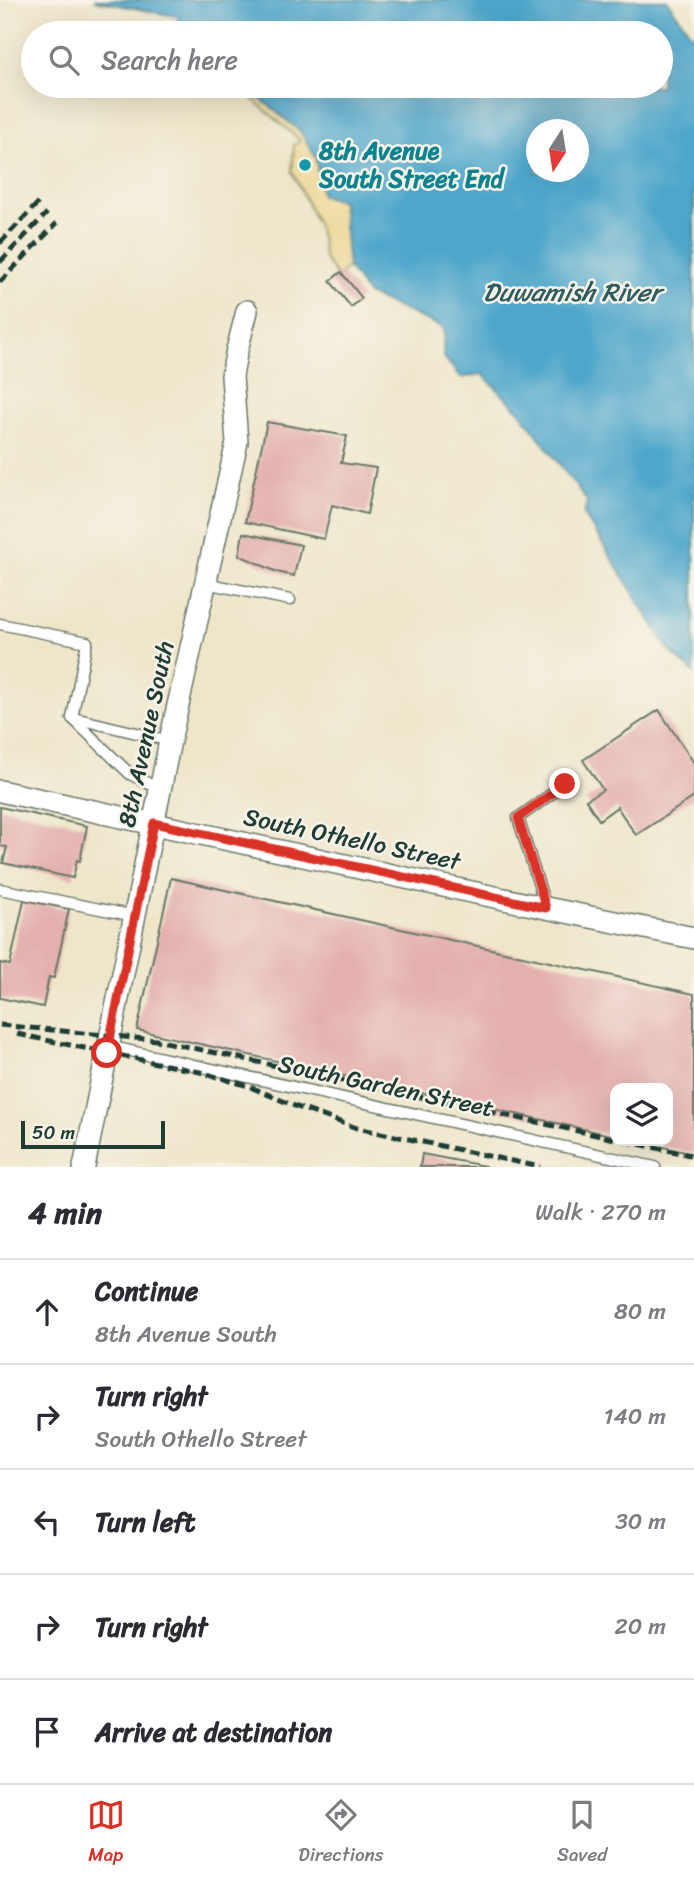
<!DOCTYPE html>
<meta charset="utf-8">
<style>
body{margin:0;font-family:Sriracha,sans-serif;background:#f7f7f7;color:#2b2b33}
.controls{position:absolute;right:21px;bottom:21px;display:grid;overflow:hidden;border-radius:14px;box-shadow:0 7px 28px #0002}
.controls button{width:63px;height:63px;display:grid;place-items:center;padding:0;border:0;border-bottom:2px solid #e1e1e2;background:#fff;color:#2b2b33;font:35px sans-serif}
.compass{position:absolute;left:526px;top:119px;width:63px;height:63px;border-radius:50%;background:#fff;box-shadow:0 7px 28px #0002;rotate:192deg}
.scale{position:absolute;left:21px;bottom:18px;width:144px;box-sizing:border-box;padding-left:7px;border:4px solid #1f3d34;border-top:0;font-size:19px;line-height:24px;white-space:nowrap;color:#1f3d34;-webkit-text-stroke:5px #f7f3e8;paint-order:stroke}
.stop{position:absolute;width:21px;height:21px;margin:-16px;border:5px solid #d93025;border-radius:50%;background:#fff}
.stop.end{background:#d93025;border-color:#fff;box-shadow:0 2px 7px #0008}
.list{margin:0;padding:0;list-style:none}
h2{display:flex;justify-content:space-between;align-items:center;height:91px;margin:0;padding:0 28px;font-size:30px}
h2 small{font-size:23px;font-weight:400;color:#7c7c81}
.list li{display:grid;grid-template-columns:46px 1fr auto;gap:21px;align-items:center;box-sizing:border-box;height:105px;padding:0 28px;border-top:2px solid #e1e1e2}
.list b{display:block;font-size:26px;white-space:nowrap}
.list p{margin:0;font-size:23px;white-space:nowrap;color:#7c7c81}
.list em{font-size:23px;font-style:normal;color:#7c7c81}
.icon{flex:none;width:38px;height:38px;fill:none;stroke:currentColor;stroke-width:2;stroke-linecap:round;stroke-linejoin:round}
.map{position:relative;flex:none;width:694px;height:1167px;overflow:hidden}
.search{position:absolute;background:#fff;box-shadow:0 7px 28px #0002;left:21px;right:21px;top:21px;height:77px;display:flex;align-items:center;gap:18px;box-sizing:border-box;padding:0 24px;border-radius:38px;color:#7c7c81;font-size:26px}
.sheet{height:616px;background:#fff}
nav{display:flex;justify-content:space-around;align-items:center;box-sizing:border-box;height:98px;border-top:2px solid #e1e1e2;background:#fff;font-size:19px;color:#7c7c81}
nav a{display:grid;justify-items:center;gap:4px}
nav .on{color:#d93025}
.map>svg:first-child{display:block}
</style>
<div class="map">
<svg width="694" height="1167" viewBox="0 0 694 1167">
<rect width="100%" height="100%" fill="#f7f3e8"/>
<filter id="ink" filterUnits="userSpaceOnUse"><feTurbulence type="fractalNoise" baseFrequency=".0143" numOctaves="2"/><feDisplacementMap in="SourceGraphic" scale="14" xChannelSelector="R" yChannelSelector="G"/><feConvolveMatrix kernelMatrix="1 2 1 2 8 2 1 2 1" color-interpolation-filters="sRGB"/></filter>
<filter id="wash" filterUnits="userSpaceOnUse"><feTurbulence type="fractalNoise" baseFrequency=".00686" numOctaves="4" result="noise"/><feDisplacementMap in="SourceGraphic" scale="28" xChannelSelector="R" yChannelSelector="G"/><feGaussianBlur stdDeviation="1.57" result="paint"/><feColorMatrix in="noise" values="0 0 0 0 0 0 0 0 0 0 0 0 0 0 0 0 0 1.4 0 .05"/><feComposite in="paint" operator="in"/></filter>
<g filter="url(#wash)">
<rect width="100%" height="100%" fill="#efe6ca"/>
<path fill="#eeda9e" stroke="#868c69" stroke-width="2" d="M252 92 301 132 316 158 321 195 342 201 348 267 337 277 324 258 322 242 318 226 292 171 294 145 300 140 249 96Z"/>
<path fill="#4da6cb" stroke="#367280" stroke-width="2" fill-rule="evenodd" d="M94 0H667L694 38V673L669 650 584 514 587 501 520 412 482 374 461 378 443 356 444 328 367 294 348 267 342 201 321 195 316 158 301 132 245 86H661V33H181L177 30 179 17ZM536 130H578V172H536Z"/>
<g id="blocks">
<g fill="#e4b0ae">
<path d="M341 272 362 298 351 307 330 281Z"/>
<path d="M267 422 347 436 341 463 376 468 367 514 332 505 324 539 245 522Z"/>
<path d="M243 533 301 545 294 576 277 572 239 555Z"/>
<path d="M659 710 694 763V797L636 835 617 807 599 820 586 800 603 790 583 760Z"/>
<path d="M0 807 87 826 80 861 77 860 73 878 3 863 7 847 0 846Z"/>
<path d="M171 878 694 994V1154L641 1142 668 1141V1088H615V1136L137 1030Z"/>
<path d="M24 900 69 909 54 978 49 977 43 1007 0 998V963L10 965Z"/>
<path d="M422 1154 485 1166V1167H420Z"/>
</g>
</g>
</g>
<g filter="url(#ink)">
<use href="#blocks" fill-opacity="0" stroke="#687868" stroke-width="2"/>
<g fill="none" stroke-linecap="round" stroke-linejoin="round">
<g stroke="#687868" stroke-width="13">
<g id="service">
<path d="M205 583 290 600"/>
<path d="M0 624 87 642 72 718"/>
<path d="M72 718 130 774 161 790"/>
<path d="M74 718 170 741"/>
<path d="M0 889 135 916"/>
<path d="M546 908 518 818 565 784"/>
<path d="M108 1046 655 1167"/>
</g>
</g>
<g stroke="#687868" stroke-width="24">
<g id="minor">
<path d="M0 791 546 908 694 938"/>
<path d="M84 1167 170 741 237 442 232 376 236 354 247 311"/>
</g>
</g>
<use href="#service" stroke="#fff" stroke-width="10"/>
<use href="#minor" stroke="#fff" stroke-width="21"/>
<g stroke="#1f3d34" stroke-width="5" stroke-dasharray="10 5" stroke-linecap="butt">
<path d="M0 243 38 203"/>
<path d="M0 262 47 213"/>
<path d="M0 282 57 223"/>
<path d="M0 1025 156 1040 615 1139"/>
<path d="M17 1034 200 1072 248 1086 297 1107 357 1128 540 1167"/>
<path d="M624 1141 690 1155"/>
</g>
</g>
</g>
<g fill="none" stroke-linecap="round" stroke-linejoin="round" filter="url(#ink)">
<path stroke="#d93025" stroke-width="9" d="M107 1053 154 823 546 908 518 818 565 784"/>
</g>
<circle fill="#0f9aa8" stroke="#f7f3e8" stroke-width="2.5" cx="305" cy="165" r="7"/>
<g text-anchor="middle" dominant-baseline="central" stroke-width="5" stroke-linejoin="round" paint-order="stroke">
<g font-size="24" font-weight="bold" fill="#0d838f" stroke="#f7f3e8" text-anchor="start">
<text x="319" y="151">8th Avenue<tspan x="319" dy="28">South Street End</tspan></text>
</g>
<g font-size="24" fill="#1f3d34" stroke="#f7f3e8">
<text transform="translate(146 734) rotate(-78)">8th Avenue South</text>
<text transform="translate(352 839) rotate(12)">South Othello Street</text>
<text transform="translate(386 1086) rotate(12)">South Garden Street</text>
</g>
<g font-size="26" font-style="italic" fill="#2d5c61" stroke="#f7f3e8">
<text x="572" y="292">Duwamish River</text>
</g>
</g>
</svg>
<div class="controls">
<button><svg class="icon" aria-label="layers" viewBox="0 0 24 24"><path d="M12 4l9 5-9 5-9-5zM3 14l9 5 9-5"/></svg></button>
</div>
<svg class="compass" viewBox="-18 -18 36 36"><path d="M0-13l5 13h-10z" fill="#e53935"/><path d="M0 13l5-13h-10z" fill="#7c7c81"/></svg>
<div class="scale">50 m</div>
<div class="stop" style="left:107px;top:1053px"></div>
<div class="stop end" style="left:565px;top:784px"></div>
<div class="search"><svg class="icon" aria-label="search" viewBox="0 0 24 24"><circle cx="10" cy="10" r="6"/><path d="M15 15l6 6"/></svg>Search here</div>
</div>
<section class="sheet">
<h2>4 min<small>Walk · 270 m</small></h2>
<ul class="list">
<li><svg class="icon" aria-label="ahead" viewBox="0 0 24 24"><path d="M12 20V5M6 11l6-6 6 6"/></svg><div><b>Continue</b><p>8th Avenue South</p></div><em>80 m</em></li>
<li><svg class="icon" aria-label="right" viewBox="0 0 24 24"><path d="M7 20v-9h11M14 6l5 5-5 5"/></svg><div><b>Turn right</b><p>South Othello Street</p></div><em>140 m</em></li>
<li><svg class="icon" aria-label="left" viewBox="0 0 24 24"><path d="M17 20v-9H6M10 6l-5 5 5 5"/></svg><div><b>Turn left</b></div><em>30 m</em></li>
<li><svg class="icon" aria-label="right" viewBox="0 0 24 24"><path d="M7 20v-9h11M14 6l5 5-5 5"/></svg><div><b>Turn right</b></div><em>20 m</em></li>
<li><svg class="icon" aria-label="arrive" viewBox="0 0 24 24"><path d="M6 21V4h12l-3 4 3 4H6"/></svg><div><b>Arrive at destination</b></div></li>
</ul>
</section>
<nav>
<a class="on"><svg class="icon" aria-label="map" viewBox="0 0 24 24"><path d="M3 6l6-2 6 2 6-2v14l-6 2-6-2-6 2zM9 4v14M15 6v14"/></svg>Map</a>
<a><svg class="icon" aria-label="directions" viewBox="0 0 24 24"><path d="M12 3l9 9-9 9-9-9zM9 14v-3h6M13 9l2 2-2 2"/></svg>Directions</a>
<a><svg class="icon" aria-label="saved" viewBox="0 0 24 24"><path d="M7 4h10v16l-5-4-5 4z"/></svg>Saved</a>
</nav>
